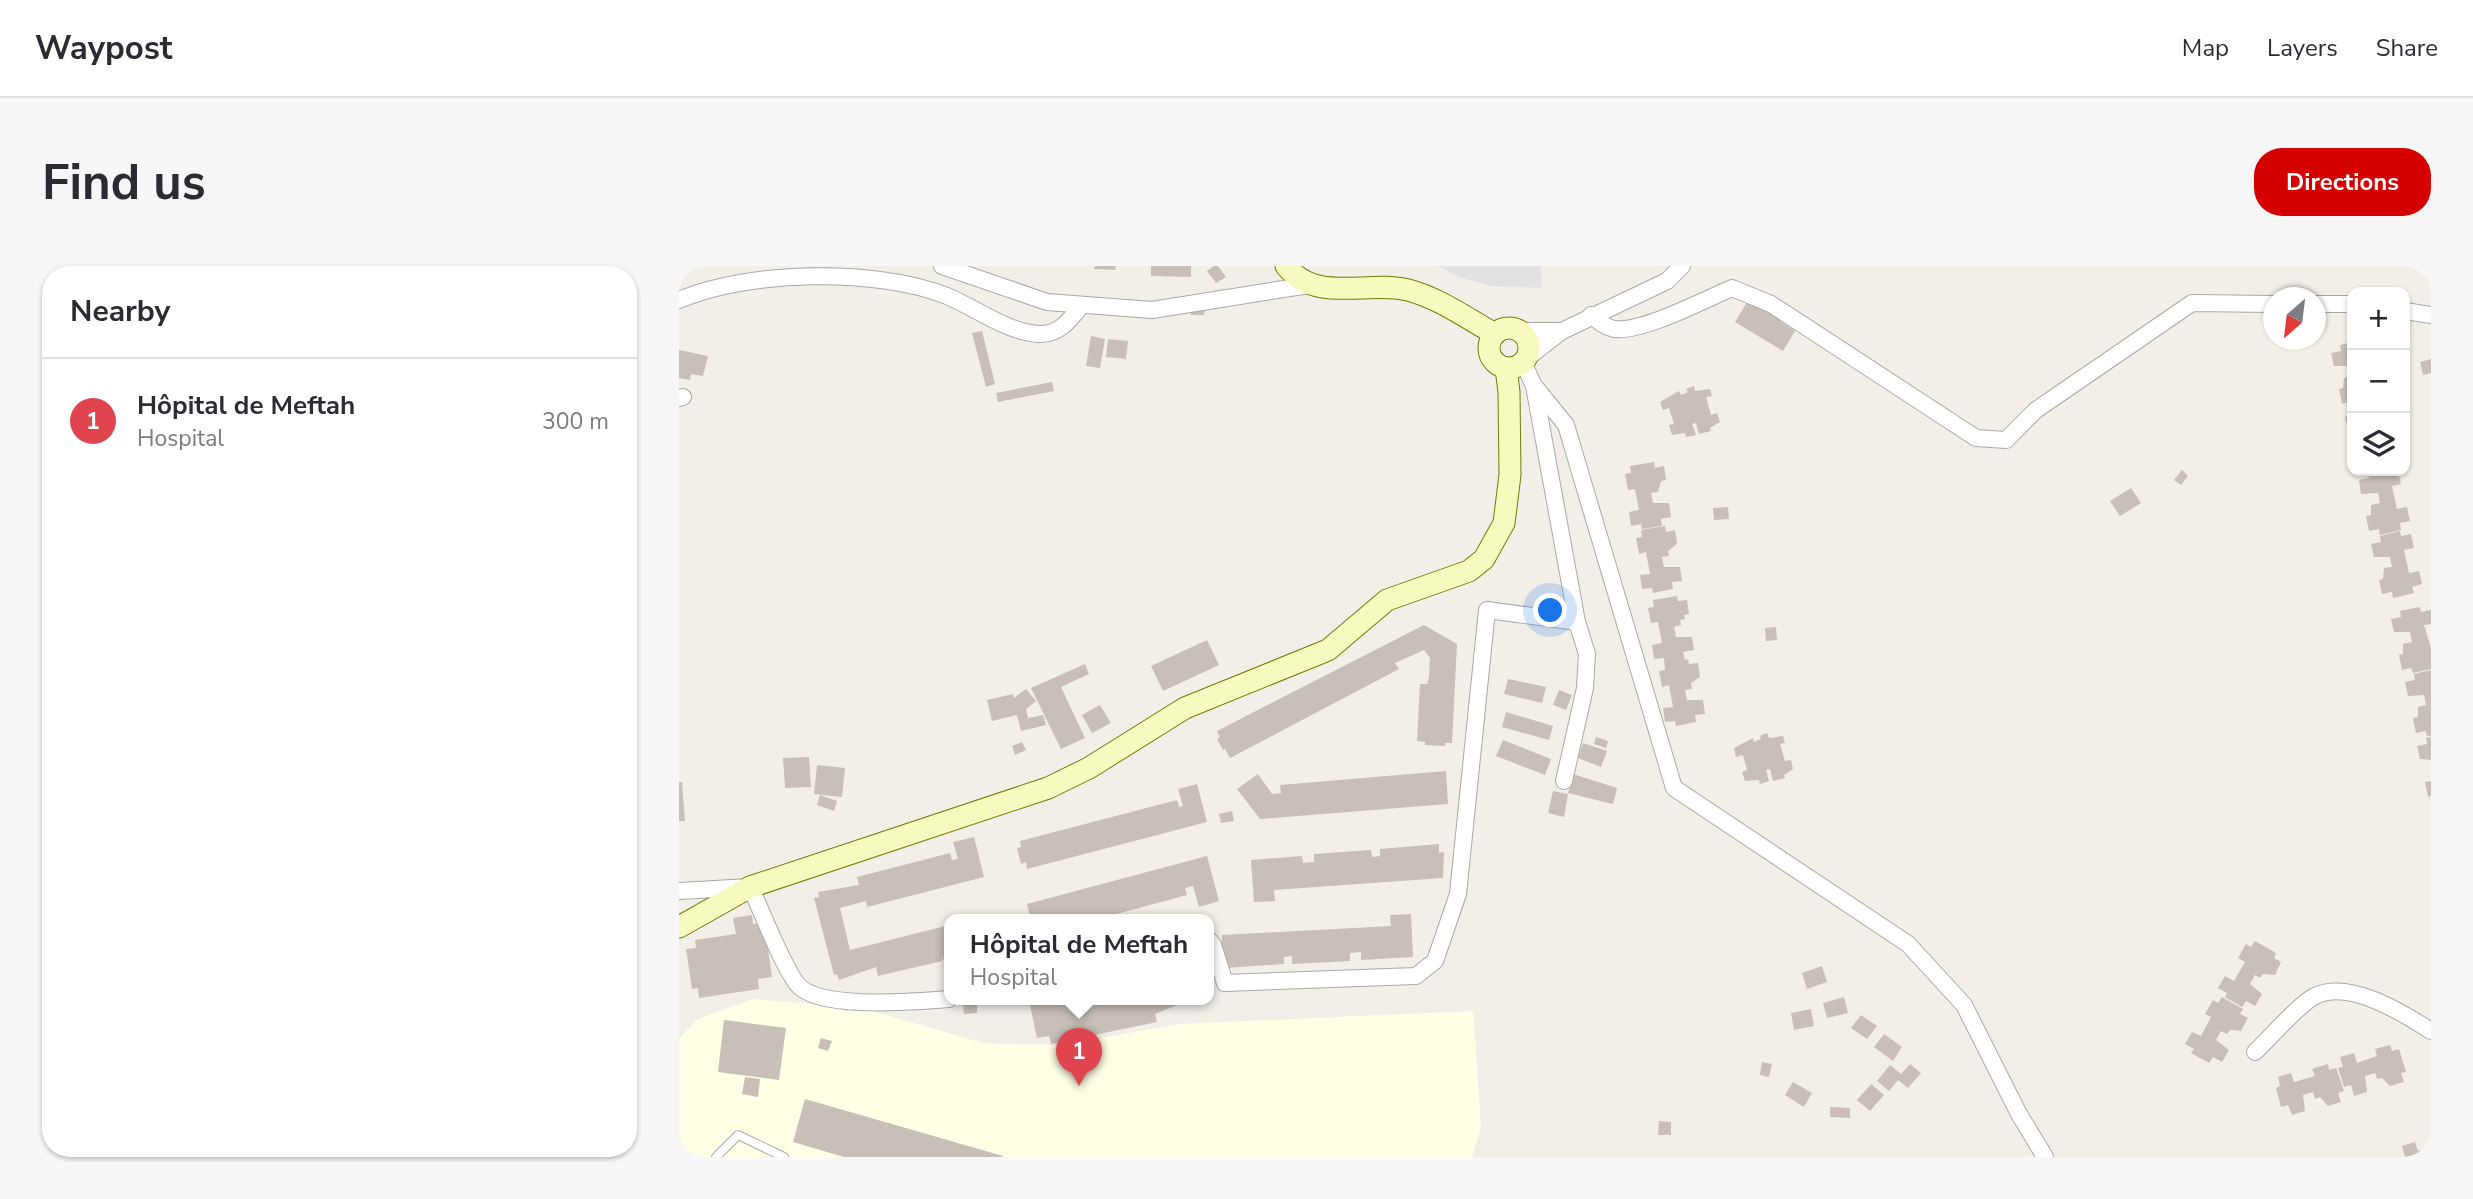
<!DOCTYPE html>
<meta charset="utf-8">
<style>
body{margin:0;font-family:"Nunito Sans",sans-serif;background:#f7f7f7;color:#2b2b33}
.controls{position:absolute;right:21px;top:21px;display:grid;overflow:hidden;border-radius:14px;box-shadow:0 2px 5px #0004}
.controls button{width:63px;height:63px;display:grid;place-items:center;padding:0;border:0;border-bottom:2px solid #e1e1e2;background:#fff;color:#2b2b33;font:35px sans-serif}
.compass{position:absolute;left:1584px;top:21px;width:63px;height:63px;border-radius:50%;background:#fff;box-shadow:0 2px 5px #0004;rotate:208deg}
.you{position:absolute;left:872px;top:345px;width:24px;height:24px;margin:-18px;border:5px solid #fff;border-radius:50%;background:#1a73e8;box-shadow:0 0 0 10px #1a73e833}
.badge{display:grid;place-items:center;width:46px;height:46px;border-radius:50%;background:#d40000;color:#fff;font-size:23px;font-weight:700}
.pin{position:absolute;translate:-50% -58px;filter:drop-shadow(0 2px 4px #0008)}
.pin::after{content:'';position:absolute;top:37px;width:24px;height:21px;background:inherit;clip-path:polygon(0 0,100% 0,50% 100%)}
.popup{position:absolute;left:265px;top:648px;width:270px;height:91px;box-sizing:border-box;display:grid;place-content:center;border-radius:14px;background:#fff;filter:drop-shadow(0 2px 5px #0005);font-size:23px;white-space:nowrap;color:#7c7c81}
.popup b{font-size:26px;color:#2b2b33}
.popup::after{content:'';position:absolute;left:50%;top:100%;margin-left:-14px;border:14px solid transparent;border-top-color:#fff}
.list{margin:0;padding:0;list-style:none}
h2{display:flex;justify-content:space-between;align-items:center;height:91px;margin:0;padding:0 28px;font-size:30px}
h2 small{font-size:23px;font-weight:400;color:#7c7c81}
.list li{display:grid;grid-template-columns:46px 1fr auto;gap:21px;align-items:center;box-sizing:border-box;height:126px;padding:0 28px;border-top:2px solid #e1e1e2}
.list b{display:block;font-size:26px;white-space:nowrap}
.list p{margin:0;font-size:23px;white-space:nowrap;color:#7c7c81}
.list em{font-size:23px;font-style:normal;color:#7c7c81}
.icon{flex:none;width:38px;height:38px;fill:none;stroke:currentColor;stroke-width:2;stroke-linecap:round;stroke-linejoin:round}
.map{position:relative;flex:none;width:1752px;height:891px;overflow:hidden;border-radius:28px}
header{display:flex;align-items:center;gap:42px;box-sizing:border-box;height:98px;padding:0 35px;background:#fff;border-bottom:2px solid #e1e1e2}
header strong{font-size:33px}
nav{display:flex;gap:38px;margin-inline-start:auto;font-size:24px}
.intro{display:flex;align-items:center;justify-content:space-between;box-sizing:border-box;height:168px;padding:0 42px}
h1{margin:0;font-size:49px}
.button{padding:18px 32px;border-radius:28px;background:#d40000;color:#fff;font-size:24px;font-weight:700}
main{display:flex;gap:42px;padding:0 42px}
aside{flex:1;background:#fff;border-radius:28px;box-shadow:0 2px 5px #0004}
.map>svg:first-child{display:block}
</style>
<header>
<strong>Waypost</strong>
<nav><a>Map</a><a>Layers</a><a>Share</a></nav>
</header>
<div class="intro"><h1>Find us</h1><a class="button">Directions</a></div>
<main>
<aside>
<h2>Nearby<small></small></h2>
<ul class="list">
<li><span class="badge" style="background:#e0444e">1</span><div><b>Hôpital de Meftah</b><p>Hospital</p></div><em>300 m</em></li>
</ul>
</aside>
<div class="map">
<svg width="1752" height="891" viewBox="0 0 1752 891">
<rect width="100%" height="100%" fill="#f2efe9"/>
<path fill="#ffffe5" d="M73 733 183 742 304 777 384 779 499 758 794 745 802 861 793 891H0V773L17 754Z"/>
<path fill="#e2e2e2" d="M759 0H862L863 22 812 20 780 11Z"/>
<g fill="#c7bfb8">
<path d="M416 0H437L436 4 415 3Z"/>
<path d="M472 0H512V11L472 10Z"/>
<path d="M535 0H539L547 11 537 17 528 5Z"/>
<path d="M1070 33 1102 52 1101 55 1116 65 1104 85 1056 56Z"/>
<path d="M512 43H526L525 49H512Z"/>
<path d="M303 65 316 118 307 121 293 67Z"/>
<path d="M412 70 426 73 421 102 407 100Z"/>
<path d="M429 73 449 75 447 93 427 91Z"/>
<path d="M1673 76V100H1655L1652 87 1662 85 1661 79Z"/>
<path d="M0 84 29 90 24 110 12 108 11 114 0 112Z"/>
<path d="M1752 93V107L1744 109 1741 96Z"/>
<path d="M1673 110V135L1663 138 1660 123 1664 122 1665 112Z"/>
<path d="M373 116 375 125 319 136 317 127Z"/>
<path d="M1015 120 1016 125 1031 123 1033 130 1027 131 1032 149 1038 147 1041 156 1031 162 1032 165 1020 168 1017 157 1013 158 1017 169 1007 171 1006 167 993 169 990 159 995 158 990 142 984 144 981 136 1000 125 1002 129 1009 126 1007 123Z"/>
<path d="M1671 149H1673V163L1669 164 1666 151Z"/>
<path d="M975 196 976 202 985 200 987 214 982 215 979 226 972 227 974 237H990L992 251 982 253 983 260 963 263 962 258 952 260 950 246 960 244 956 223 949 224 946 208 952 207 951 200Z"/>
<path d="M1503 204 1509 210 1502 219 1495 214Z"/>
<path d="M1709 205H1719L1722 218 1713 220 1718 243 1728 241 1731 255 1721 257 1722 264 1701 269 1700 263 1690 265 1687 250 1692 249V239L1701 237 1699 227 1682 228 1680 214 1690 212 1688 206Z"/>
<path d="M1452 222 1462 237 1441 250 1431 235Z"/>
<path d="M1049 241 1050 253 1035 254 1034 242Z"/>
<path d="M986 260 987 266 996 264 998 278 989 285 990 290 983 291 985 301H1001L1003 315 993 316 994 323 974 327 973 322 963 323 961 309 971 308 967 286 960 288 957 272 963 271 962 264Z"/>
<path d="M1721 265 1722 270 1732 268 1735 282 1725 284 1730 307 1740 305 1743 318 1733 321 1735 327 1714 332 1713 326 1703 328 1700 314 1704 313 1705 302 1713 301 1711 291H1695L1692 278 1702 276 1701 270Z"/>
<path d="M998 330 999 335 1008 334 1010 348 1005 349 1006 353 1001 354 1002 359 995 361 997 371H1013L1015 384 1004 386 1006 394 1009 393 1010 398 1019 397 1021 411 1012 417 1013 423 1006 424 1008 434H1024L1026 448 1016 449 1017 456 997 460 996 455 986 456 984 442 994 441 990 419 983 421 980 405 986 404 985 392 975 393 973 379 983 377 979 356 972 357 969 342 975 341 974 334Z"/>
<path d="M1741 341 1742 346 1752 344V358L1745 359 1752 382V403L1734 407 1732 402 1723 404 1720 389 1724 388V378L1733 376 1731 366H1715L1712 353 1722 351 1721 345Z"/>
<path d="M745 359 778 378 773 477H766V480L746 479V476L738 475 741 418H748L750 411 751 392 745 384 716 397 720 403 551 492 546 483 544 484 538 473 541 471 538 465Z"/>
<path d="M1097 361 1098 374 1087 375 1086 362Z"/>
<path d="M528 374 540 399 484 425 472 400Z"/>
<path d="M406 398 410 408 382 421 406 472 382 483 352 422Z"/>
<path d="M1752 404V470H1748L1747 465 1737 467 1734 452 1739 451V441L1747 439 1745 429 1729 430 1726 416 1736 414 1735 408Z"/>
<path d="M829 413 867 421 863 437 825 428Z"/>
<path d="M347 423 357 435 347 443 349 452 364 449 367 459 342 465 338 449 313 455 308 434 334 428 335 432Z"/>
<path d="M880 424 893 429 887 444 874 439Z"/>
<path d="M421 439 432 457 413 467 403 449Z"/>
<path d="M827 446 874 460 870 474 823 461Z"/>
<path d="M1088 467 1090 472 1104 470 1106 477 1101 478 1106 495 1112 494 1114 503 1105 509 1106 512 1094 515 1091 503 1087 504 1090 515 1081 518 1080 514 1066 515 1063 506 1068 504 1064 489 1057 491 1055 482 1074 472 1075 476 1082 473 1081 470Z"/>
<path d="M917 471 929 475 927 482 915 478Z"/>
<path d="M1752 471V494L1741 493 1738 480 1748 478 1747 472Z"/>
<path d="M824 474 872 493 866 509 817 490Z"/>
<path d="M343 476 347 484 336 489 333 480Z"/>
<path d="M904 477 928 485 922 501 899 492Z"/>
<path d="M130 491 132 521 106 522 104 492Z"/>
<path d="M138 499 166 502 163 531 135 528Z"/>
<path d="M767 505 769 538 581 553 558 523 579 508 593 528 602 527 601 519Z"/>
<path d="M894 508 938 522 934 538 889 527Z"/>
<path d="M1752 515V530L1749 531 1746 516Z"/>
<path d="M0 516H3L6 555H0Z"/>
<path d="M518 518 528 556 348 603 347 596 342 598 338 582 342 581 341 575 498 534 500 541 504 540 499 523Z"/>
<path d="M874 525 889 528 885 551 869 547Z"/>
<path d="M141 529 158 535 155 545 138 539Z"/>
<path d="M553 545 555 555 542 557 540 548Z"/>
<path d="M295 571 305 611 188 641 187 635 161 642 171 684 270 659V692L264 694 263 688V695L199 710 197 701 160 714 158 708 155 709 135 632 140 631 139 626 180 619 178 611 271 587 273 594 279 593 274 576Z"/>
<path d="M760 578V587L765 586 764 612 595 624 596 635 575 636 572 594 623 590 624 597 635 596V588L692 584 693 591 701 590V583Z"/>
<path d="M528 590 540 635 520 641 514 620 506 622 508 629 415 654H352L348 638Z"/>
<path d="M732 648 734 691 682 694V686L671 687V695L613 698V690L605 691V698L546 702 540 679 543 678V669L712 660 711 649Z"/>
<path d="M73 649 74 658 85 656 93 711 79 713 80 723 20 732 19 722 13 723 7 683 17 682 16 674 57 668 54 652Z"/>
<path d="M311 649 312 654H296L295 653Z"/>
<path d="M1576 675 1597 687 1595 692 1602 696 1596 709 1584 708 1581 712 1576 709 1571 718 1583 728 1576 740 1567 735 1563 741 1546 731 1548 727 1539 722 1546 710 1555 715 1566 696 1559 692 1567 678 1572 681Z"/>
<path d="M1143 700 1148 716 1128 723 1123 707Z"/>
<path d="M1165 731 1169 747 1148 752 1144 737Z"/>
<path d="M1543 731 1564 743 1561 748 1569 752 1562 765 1551 764 1548 768 1542 765 1537 774 1550 784 1543 796 1534 791 1530 797 1512 787 1515 783 1506 778 1513 766 1522 770 1532 751 1526 748 1534 734 1539 737Z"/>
<path d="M375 734H500L501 738 476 748 478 756 372 778 370 770 358 772 351 739Z"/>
<path d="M298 737V747L285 748 284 738Z"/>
<path d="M1132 743 1135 760 1115 764 1112 747Z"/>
<path d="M1182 749 1198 760 1188 773 1172 762Z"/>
<path d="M45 754 107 762 100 814 39 806Z"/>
<path d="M1205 768 1223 781 1214 795 1195 781Z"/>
<path d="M142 772 153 775 149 785 139 782Z"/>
<path d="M1711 779 1713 785 1720 783 1727 806 1722 807 1725 816 1711 820 1703 812 1698 813 1696 807 1686 810 1688 826 1675 830 1672 819 1665 821 1659 802 1664 801 1661 791 1675 787 1678 797 1698 790 1696 783Z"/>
<path d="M1083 796 1093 798 1090 811 1081 809Z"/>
<path d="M1231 798 1242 807 1229 822 1219 814 1210 825 1198 815 1211 799 1222 808Z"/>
<path d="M1649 798 1650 804 1657 802 1665 825 1659 827 1662 836 1649 840 1641 831 1636 833 1634 826 1624 829 1626 845 1613 849 1609 839 1602 841 1597 822 1601 820 1599 811 1612 807 1615 816 1636 810 1633 803Z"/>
<path d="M66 811 81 813 79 831 63 828Z"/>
<path d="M1114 816 1133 827 1125 841 1106 829Z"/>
<path d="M1192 818 1205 829 1191 845 1178 834Z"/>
<path d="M126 833 324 890V891H165L114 876Z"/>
<path d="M1151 841 1171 842V852L1151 851Z"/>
<path d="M980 855 992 856V869H979Z"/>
<path d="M1736 876 1739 885 1752 881V891H1726L1723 880Z"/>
</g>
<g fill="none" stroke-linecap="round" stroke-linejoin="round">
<g stroke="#a9a9a9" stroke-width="10">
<path id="service" d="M37 891 59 869 105 891"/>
</g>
<g stroke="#a9a9a9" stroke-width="18">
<g id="minor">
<path d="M263 0 368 36 473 44 630 19"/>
<path d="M0 34C69 4 198 2 268 30 297 42 329 67 361 68 382 68 391 53 403 39"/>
<path d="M1636 38H1673"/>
<path d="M1726 45 1752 49"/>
<path d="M912 49C919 55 926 61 935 63 962 67 1027 33 1053 22L1092 38 1297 172 1327 174 1357 144 1513 37 1594 38"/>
<path d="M839 65H881"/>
<path d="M847 93 883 65 988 15 1003 0"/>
<path d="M857 122 887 159 995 522 1229 678 1285 739 1340 848 1366 891"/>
<path d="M0 132 4 131"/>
<path d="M885 515 906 422 908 388 898 356"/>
<path d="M0 625 71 621C85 649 101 695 118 718 139 745 239 735 270 733"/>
<path d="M530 674 534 679 546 717 737 710 756 695 779 628 808 344 898 356 855 120 844 96"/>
<path d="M1576 786C1590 773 1621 737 1636 730 1670 713 1724 747 1752 765"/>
</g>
</g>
<g stroke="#707d05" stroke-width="23">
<g id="secondary">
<path d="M607 0C638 38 687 14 729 24 760 32 789 53 816 68"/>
<circle cx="830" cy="82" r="20"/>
<path d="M0 661 71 621 369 522 410 502 506 442 649 384 708 334 790 305 805 293 825 257 831 209 830 126 827 102"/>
</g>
</g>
<use href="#service" stroke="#fff" stroke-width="8"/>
<use href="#minor" stroke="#fff" stroke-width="16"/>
<use href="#secondary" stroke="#f7fabf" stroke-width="21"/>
</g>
</svg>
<div class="controls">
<button>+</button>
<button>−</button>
<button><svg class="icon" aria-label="layers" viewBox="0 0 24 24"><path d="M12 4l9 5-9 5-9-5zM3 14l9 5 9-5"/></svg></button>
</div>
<svg class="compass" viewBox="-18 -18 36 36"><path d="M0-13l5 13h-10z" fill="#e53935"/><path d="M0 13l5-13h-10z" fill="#7c7c81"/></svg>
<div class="you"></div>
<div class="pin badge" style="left:400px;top:820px;background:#e0444e">1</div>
<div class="popup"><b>Hôpital de Meftah</b>Hospital</div>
</div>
</main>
